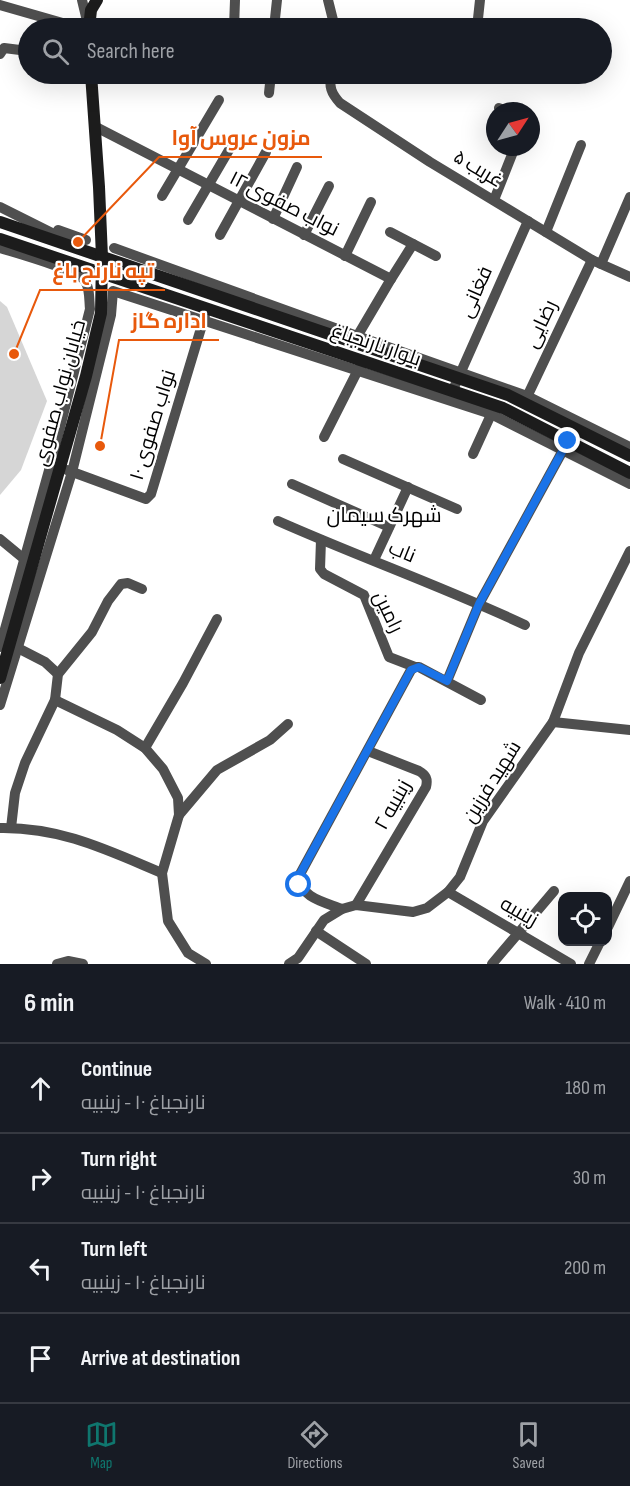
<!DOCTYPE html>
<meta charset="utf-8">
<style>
body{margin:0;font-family:"Sofia Sans Condensed",Cairo,sans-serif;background:#20242c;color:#f1f3f6}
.controls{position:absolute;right:18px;bottom:18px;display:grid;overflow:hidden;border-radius:12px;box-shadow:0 6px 24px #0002}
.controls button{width:54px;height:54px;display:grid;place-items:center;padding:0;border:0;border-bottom:2px solid #363941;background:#171b24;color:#f1f3f6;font:30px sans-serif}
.compass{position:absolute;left:486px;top:102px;width:54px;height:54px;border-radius:50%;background:#171b24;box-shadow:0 6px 24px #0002;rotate:54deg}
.stop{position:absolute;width:18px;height:18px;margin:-14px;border:4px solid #1a73e8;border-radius:50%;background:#fff}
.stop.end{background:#1a73e8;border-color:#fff;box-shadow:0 2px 6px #0008}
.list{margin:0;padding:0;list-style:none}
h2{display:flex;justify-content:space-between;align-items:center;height:78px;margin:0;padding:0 24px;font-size:26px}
h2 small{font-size:20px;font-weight:400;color:#9ea1a6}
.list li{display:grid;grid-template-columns:39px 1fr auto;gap:18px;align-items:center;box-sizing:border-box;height:90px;padding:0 24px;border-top:2px solid #363941}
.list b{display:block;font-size:22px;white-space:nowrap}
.list p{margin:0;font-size:20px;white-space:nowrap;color:#9ea1a6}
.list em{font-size:20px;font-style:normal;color:#9ea1a6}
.icon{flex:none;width:33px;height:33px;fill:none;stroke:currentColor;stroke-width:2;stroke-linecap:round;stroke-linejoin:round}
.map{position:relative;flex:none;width:630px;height:964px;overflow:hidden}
.search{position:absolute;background:#171b24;box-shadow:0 6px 24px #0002;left:18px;right:18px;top:18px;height:66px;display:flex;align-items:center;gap:15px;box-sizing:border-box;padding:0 21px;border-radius:33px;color:#9ea1a6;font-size:22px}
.sheet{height:438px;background:#171b24}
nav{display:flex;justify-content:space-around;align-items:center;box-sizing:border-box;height:84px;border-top:2px solid #363941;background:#171b24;font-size:16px;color:#9ea1a6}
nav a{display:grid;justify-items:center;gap:3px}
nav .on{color:#0f766e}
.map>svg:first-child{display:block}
</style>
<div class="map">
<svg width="630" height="964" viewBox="0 0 630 964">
<rect width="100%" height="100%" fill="#fff"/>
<path fill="#d6d6d6" d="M0 301 7 307 47 401 21 470 0 495Z"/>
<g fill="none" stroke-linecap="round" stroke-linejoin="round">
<g stroke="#4f4f4f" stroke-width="10">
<path d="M82 0 88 25"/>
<path d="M328 0 335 28"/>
<path d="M0 5 80 28"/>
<path d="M234 28 235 0"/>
<path d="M274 28 277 0"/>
<path d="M477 28 480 0"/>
<path d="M0 54 4 48 28 51"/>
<path d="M331 74C329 87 331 93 340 103L430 162 592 260 630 277"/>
<path d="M269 93 271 74"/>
<path d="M499 108 506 111"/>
<path d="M94 126 391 279 355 340"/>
<path d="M162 196 219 100"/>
<path d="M494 200 515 147"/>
<path d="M0 207 66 240"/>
<path d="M273 219 297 167"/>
<path d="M188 220 236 138"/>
<path d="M58 230 86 240"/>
<path d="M390 232 436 256"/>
<path d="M546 232 581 145"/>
<path d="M220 235 266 152"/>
<path d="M304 235 329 186"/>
<path d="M0 248C16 253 78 270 85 281 90 288 89 300 90 309L51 463 0 647"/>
<path d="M114 248 357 336 527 396 630 447"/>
<path d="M345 256 371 202"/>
<path d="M601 264 630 197"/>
<path d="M391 279 413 244"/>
<path d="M452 392 528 221"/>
<path d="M525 401 592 260"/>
<path d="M324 437 361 364"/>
<path d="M473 454 494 408"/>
<path d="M343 459 457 509"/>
<path d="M67 470 146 499 151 494 205 315"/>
<path d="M292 484 389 527"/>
<path d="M278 521C359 557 444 587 525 625"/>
<path d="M0 539 29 563"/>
<path d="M321 540 320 569 324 574 364 595 389 657 415 667H419L481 700"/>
<path d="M374 560 408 487"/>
<path d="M10 644 45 662 58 674"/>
<path d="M447 681 479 604 567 443"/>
<path d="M55 700 117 730 145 748 163 769 178 798 179 815 162 873 168 921 188 953 206 964"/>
<path d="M0 705 72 472 111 315 113 291 491 414 630 484"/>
<path d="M553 722 630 730"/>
<path d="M145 748 183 683 217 619"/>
<path d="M179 815 217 770 270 740 288 724"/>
<path d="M0 828C61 827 107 850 162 873"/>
<path d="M11 828 15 793 25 763 55 700 58 674 92 632 108 601 121 584 128 583 142 589"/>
<path d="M448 892 571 964"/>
<path d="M356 905 426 787C428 779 426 775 419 771L368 751"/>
<path d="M342 909C324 902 300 898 299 876L411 670 415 667"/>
<path d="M608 927 630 881"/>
<path d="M316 931 366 964"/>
<path d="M57 964 68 961 83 964"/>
<path d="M289 964 298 958 324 920 342 909 356 905 413 912 427 908 448 892 460 877 483 821 553 722 579 653 630 551"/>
<path d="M492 964 554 891"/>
<path d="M589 964 600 942"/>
</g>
<g stroke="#1c1c1c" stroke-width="12">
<path d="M89 28 91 10 97 0"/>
<path d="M0 222 508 395 630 456"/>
<path d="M0 239 503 408 630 473"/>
<path d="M0 678 86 376 101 313 102 257 99 187 91 74"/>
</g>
</g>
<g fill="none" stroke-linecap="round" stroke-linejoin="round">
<path stroke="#1a73e8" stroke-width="8" d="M299 885V876L411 670 419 667 447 681 479 604 568 441"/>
</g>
<g text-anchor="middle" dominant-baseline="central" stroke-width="4.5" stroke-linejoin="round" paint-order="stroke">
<g font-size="20" fill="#000" stroke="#fff">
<text transform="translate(478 169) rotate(31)">غریب ۵</text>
<text transform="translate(284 204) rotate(27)">نواب صفوی ۱۲</text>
<text transform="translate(476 292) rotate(-66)">فغانی</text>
<text transform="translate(541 324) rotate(-65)">رضایی</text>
<text transform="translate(376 345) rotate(19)">بلوار نارنجباغ</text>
<text transform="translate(60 393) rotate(-75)">خیابان نواب صفوی</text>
<text transform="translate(153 425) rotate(-73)">نواب صفوی ۱۰</text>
<text transform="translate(402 552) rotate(22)">ناب</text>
<text transform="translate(388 612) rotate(64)">رامین</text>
<text transform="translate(492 782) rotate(-58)">شهید فرزین</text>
<text transform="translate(393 805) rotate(-61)">زینبیه ۲</text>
<text transform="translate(519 912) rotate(30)">زینبیه</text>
</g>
<g font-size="21" fill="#000" stroke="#fff">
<text x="384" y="515">شهرک سیمان</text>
</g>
</g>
<path fill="none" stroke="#e8590c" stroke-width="2" d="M78 242L159 157H322M14 354L40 290H165M100 446L119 340H219"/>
<g fill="#e8590c" stroke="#fff" stroke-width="2">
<circle cx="78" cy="242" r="6"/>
<circle cx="14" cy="354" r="6"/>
<circle cx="100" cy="446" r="6"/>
</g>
<g font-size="21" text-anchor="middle" font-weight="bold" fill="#e8590c" stroke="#fff" stroke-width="4.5" stroke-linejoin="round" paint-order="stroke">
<text x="241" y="145">مزون عروس آوا</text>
<text x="103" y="278">تپه نارنج باغ</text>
<text x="169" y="328">اداره گاز</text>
</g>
</svg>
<div class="controls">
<button><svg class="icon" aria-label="locate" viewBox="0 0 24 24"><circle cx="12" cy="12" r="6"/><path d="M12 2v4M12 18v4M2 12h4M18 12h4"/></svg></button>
</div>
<svg class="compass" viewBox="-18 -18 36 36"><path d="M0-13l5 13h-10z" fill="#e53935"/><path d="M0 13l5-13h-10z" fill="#9ea1a6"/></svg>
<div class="stop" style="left:299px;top:885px"></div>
<div class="stop end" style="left:568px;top:441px"></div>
<div class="search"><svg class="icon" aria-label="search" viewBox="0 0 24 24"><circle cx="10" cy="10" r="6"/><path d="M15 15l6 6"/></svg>Search here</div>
</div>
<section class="sheet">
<h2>6 min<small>Walk · 410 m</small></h2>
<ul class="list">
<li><svg class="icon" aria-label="ahead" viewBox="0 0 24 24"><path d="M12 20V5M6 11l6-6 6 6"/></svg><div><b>Continue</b><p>نارنجباغ ۱۰ - زینبیه</p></div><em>180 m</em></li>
<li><svg class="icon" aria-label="right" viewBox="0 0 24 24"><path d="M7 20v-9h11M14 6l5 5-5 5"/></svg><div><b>Turn right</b><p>نارنجباغ ۱۰ - زینبیه</p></div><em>30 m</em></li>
<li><svg class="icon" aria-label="left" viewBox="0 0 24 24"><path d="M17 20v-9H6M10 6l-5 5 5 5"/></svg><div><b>Turn left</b><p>نارنجباغ ۱۰ - زینبیه</p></div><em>200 m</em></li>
<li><svg class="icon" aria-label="arrive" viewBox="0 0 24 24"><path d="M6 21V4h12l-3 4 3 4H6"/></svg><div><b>Arrive at destination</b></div></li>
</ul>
</section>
<nav>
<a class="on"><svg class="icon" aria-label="map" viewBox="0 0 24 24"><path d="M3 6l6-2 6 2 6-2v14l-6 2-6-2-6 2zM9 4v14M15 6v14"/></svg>Map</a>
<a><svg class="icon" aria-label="directions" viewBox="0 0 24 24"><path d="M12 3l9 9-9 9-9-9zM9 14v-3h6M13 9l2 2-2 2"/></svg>Directions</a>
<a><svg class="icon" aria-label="saved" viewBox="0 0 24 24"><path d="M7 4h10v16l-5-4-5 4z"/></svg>Saved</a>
</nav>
